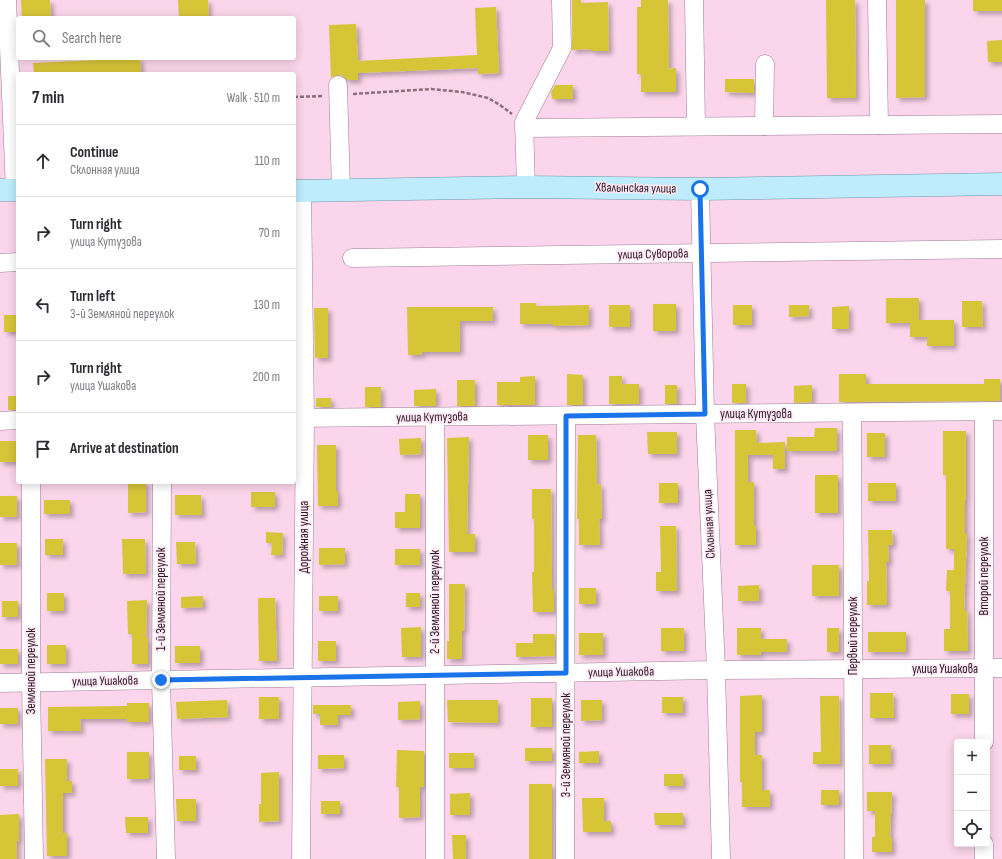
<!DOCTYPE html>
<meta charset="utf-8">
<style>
body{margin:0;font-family:"Sofia Sans Condensed",sans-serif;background:#f7f7f7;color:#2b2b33}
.controls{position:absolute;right:12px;bottom:12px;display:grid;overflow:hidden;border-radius:4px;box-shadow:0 2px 10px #0003}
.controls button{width:36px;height:36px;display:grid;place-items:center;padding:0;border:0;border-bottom:1px solid #e1e1e2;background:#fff;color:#2b2b33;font:20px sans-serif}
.stop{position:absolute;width:12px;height:12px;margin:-9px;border:3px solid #1a73e8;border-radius:50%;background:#fff}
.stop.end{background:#1a73e8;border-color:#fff;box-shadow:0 1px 4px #0008}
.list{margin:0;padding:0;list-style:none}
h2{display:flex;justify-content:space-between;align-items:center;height:52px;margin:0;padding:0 16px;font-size:17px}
h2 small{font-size:13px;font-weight:400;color:#7c7c81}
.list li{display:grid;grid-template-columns:26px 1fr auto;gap:12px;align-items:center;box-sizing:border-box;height:72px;padding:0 16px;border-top:1px solid #e1e1e2}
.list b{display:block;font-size:15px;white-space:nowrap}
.list p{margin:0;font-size:13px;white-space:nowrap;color:#7c7c81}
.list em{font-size:13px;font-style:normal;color:#7c7c81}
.icon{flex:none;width:22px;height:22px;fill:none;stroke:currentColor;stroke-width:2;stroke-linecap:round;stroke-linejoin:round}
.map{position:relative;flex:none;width:1002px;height:859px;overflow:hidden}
.search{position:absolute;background:#fff;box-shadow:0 2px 10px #0003;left:16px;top:16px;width:280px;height:44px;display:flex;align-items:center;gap:10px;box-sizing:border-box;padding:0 14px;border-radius:4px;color:#7c7c81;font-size:15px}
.panel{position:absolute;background:#fff;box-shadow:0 2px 10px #0003;left:16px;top:72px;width:280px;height:412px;border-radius:4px}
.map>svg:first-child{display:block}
</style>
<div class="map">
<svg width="1002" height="859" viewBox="0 0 1002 859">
<defs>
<filter id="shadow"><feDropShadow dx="3.5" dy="3.5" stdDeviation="2" flood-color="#0004"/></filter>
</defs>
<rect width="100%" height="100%" fill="#fbd5eb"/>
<g fill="#d7c538" filter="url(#shadow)">
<path d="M21 0H50L51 18H22Z"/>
<path d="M178 0H208L209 18H179Z"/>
<path d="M572 0H581V3L608 2 609 51H591V49L572 50Z"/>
<path d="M641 0H668L669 69 676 68V92H641V74H637V7H641Z"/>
<path d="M826 0H855L856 98H827Z"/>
<path d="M896 0H925V97L896 98Z"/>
<rect x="973" y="0" width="29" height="11"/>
<path d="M496 7 499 73 478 74V68L358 73V80H347L343 76 338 75 331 78 329 25 356 24 358 61 477 55 475 8Z"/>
<path d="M1002 40V62H988L987 41Z"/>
<path d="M140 58 141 74H34L33 63Z"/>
<path d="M725 79H754V93L725 92Z"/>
<path d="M555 85H573V99H552L551 92Z"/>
<path d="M886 298H919V320H954V346H927V337H910V323H886Z"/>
<path d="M962 301H982L983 327H962Z"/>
<path d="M520 303H536V306L589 305V325L553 326V324H520Z"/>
<rect x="653" y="304" width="23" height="27"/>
<rect x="609" y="305" width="21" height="22"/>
<rect x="733" y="305" width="19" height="20"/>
<path d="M789 305H809V316L789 317Z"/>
<path d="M849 306V329H832V307Z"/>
<path d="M407 307H493V321H460V352H422V355H408Z"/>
<path d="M314 308H328V358H315Z"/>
<rect x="4" y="315" width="14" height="17"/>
<path d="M567 374 583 375V405H567Z"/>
<path d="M839 374H866V384H984V379H1000V401L839 402Z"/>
<path d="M535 376V405H497V382H520V377Z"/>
<path d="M609 376H622V384H639V404H609Z"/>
<rect x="457" y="380" width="18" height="26"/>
<rect x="732" y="384" width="14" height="19"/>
<rect x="665" y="385" width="12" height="19"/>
<path d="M812 385V402L794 403V386Z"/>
<rect x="365" y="387" width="16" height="20"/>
<path d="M436 389V406H414V390Z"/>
<rect x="8" y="396" width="10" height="14"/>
<rect x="316" y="398" width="15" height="9"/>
<path d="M815 428H837V451H787V437H814Z"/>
<path d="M735 430H756L757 443 785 442V469H773V455H748V482H754V526H756V545H735Z"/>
<path d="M943 431H966V500H965V534H967L964 610H967L968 651H944V629H950V591H946L947 570H954V549H946V475H943Z"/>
<path d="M647 432H677V454H648Z"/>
<rect x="867" y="433" width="18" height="24"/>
<rect x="528" y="435" width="20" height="25"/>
<path d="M578 435H596L597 485 601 484 602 519H599L600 545H579V519H577Z"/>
<path d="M469 437 467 534H475V552H449L447 438Z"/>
<path d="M421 438V454L400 455 399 439Z"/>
<rect x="0" y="441" width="17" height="21"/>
<path d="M317 445H336V491H338V506H318Z"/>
<rect x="815" y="475" width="23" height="38"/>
<path d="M128 482H146V512L128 513Z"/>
<rect x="659" y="483" width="19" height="20"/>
<rect x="868" y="483" width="28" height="18"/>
<path d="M532 489H551L552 589H554V612H533L532 572H534V519H532Z"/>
<rect x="251" y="492" width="24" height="15"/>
<path d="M405 494H420V528H395V512H405Z"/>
<path d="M175 495H201L202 515H175Z"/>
<rect x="0" y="496" width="17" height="21"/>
<rect x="44" y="500" width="26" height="14"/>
<path d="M660 526H676L677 591H656V572H661Z"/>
<path d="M868 530H892L893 545H888L889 562H886L887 605H867V581H869Z"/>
<path d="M266 532 283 533 282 555H271L272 543H266Z"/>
<rect x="45" y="539" width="18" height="16"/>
<path d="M122 539H145L146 574H123Z"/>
<path d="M176 542H195L196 564H177Z"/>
<rect x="0" y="543" width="17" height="22"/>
<path d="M319 548H345V564L319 565Z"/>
<rect x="395" y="549" width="25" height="16"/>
<rect x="812" y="565" width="27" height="31"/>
<path d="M449 584H465L464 631H462V659H447V641H449Z"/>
<path d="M759 585V601H738V586Z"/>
<rect x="579" y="588" width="17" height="16"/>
<rect x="47" y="593" width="17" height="18"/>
<rect x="406" y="593" width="14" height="14"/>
<path d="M203 596V607L181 608V597Z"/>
<rect x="319" y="596" width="19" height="15"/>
<path d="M258 598H275L277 661H259Z"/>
<path d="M147 600 146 638H148V664H132V634H128L127 601Z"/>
<rect x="2" y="601" width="16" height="16"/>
<path d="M421 627V657H402L401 628Z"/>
<rect x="661" y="628" width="23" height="23"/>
<path d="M737 628H761V639H787V652H761V655H737Z"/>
<rect x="827" y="628" width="12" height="24"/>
<rect x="868" y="632" width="38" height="20"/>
<rect x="579" y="633" width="24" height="22"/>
<path d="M533 634H555V656L516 657V643H533Z"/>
<rect x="318" y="641" width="18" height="20"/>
<rect x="47" y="645" width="19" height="19"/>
<rect x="175" y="646" width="25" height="17"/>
<rect x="0" y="649" width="18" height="15"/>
<path d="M870 693H893L894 718H870Z"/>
<rect x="951" y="694" width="18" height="20"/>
<path d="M762 695V732H755V755H762V790H770V807H742V782H740V696Z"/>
<path d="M820 696H839L840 764H813V752H821Z"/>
<rect x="259" y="697" width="20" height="22"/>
<rect x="662" y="697" width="21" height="16"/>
<rect x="531" y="698" width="21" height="29"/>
<path d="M227 700 228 717 177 719 176 702Z"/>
<path d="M447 700H498V723L448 722Z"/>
<path d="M581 700H602V720L581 721Z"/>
<path d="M420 701V719L398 720V702Z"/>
<path d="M127 703H149V722H127V719H80L81 731H48V707L127 706Z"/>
<path d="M313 705H351V715H338V725H320V714H313Z"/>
<rect x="0" y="708" width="18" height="16"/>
<rect x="869" y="745" width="22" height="19"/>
<rect x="525" y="748" width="27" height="13"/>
<path d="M397 750 424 751V787H420V817L399 818V787H396Z"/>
<path d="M599 751V763H579V752Z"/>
<rect x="127" y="752" width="22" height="27"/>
<rect x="449" y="753" width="25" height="15"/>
<path d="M318 755H344V768L318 769Z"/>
<rect x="179" y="756" width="17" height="14"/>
<path d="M45 759H67V781H72V793H63V833H67V856H47Z"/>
<rect x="0" y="769" width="18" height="17"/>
<path d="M279 772V821L259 822V804H261V773Z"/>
<rect x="664" y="774" width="19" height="12"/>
<rect x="529" y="784" width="23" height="75"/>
<rect x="821" y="790" width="18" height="15"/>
<path d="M867 792H892L890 837H892V852H872V837H875V811H867Z"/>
<path d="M470 793V815H450V794Z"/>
<path d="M582 798H604V821H611V832H583Z"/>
<path d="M176 799H196V821H177Z"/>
<rect x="321" y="801" width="19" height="13"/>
<path d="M654 813H683V825H655Z"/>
<path d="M19 814V841H17V859H0V815Z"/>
<path d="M125 817H148V833H126Z"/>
<path d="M452 835H466V859H453Z"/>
</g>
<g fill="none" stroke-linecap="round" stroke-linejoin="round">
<g stroke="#a07d92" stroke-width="19">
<g id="minor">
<path d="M7 0 15 190"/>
<path d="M694 0 696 126"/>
<path d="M877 0 879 125"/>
<path d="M338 85 341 190"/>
<path d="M764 126 765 64"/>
<path d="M524 128 1002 124"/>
<path d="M526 187 524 122 562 48 561 0"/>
<path d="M700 189 705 414 716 670 721 859"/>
<path d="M352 258 1002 249"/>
<path d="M0 263 18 262"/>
<path d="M852 413 854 859"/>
<path d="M294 418 1002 411"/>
<path d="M0 421 18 420"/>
<path d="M31 482V683L34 859"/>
<path d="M162 482 161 680 166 859"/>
<path d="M0 683 716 670 1002 668"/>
<path d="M984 742V411"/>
<path d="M984 844V859"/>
<path d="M301 859 305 418 302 191"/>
<path d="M435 859V417"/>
<path d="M565 859 566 416"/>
</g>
</g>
<g stroke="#6d9aae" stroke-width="23">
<g id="major">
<path d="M0 190H18"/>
<path d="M294 191 526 187 700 189 1002 184"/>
</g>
</g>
<g stroke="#886f7e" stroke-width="2.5" stroke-dasharray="4 2" stroke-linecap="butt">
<path d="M353 94 431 89 462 92 488 98 500 105 512 114"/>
<path d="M294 97 324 96"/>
</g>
<use href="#minor" stroke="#fff" stroke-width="18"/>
<use href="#major" stroke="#beecfc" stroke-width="22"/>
</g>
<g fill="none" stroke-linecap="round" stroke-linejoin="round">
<path stroke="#1a73e8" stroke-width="5" d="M161 680 566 673V416L705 414 700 189"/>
</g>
<g text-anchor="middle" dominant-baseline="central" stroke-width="3" stroke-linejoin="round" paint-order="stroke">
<g font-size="13" fill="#261921" stroke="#ffe7f5">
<text transform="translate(636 188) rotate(1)">Хвалынская улица</text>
<text transform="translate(653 254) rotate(-1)">улица Суворова</text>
<text x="756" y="414">улица Кутузова</text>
<text transform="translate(432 417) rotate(-1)">улица Кутузова</text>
<text transform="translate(709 524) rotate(-93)">Склонная улица</text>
<text transform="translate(304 537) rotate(-90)">Дорожная улица</text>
<text transform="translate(984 576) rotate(-90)">Второй переулок</text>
<text transform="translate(161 599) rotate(-90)">1-й Земляной переулок</text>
<text transform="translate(435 602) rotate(-90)">2-й Земляной переулок</text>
<text transform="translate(853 636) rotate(-90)">Первый переулок</text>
<text x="945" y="669">улица Ушакова</text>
<text transform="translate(31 671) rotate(-90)">Земляной переулок</text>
<text transform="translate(621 672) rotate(-1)">улица Ушакова</text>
<text transform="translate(105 681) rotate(-1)">улица Ушакова</text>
<text transform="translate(566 745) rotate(-90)">3-й Земляной переулок</text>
</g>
</g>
</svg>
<div class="controls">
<button>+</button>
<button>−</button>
<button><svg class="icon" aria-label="locate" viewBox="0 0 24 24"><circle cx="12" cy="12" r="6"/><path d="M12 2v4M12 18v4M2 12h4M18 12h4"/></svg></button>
</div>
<div class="stop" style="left:700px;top:189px"></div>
<div class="stop end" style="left:161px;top:680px"></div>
<div class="search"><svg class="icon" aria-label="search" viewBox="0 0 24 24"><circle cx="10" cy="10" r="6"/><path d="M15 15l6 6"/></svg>Search here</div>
<section class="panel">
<h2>7 min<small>Walk · 510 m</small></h2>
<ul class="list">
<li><svg class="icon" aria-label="ahead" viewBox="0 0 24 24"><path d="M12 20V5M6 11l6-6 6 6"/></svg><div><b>Continue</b><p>Склонная улица</p></div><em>110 m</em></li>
<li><svg class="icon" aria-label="right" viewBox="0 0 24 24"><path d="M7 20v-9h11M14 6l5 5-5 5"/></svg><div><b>Turn right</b><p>улица Кутузова</p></div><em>70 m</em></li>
<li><svg class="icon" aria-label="left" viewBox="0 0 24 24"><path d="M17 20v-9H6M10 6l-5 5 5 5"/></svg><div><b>Turn left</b><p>3-й Земляной переулок</p></div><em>130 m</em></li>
<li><svg class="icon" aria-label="right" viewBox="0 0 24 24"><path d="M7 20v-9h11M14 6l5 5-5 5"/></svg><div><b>Turn right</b><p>улица Ушакова</p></div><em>200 m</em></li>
<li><svg class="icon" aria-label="arrive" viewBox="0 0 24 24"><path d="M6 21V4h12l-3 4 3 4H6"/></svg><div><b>Arrive at destination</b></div></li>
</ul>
</section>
</div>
